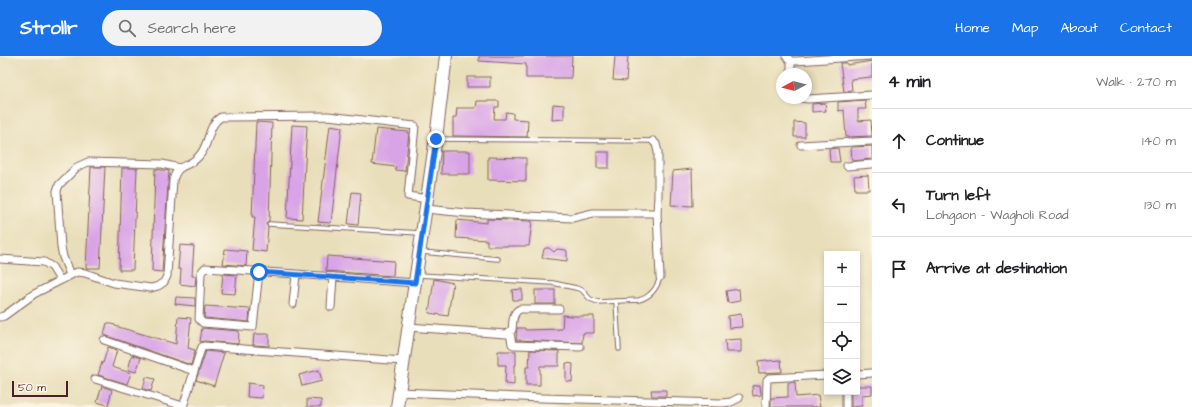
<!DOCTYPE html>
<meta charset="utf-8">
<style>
body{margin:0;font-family:"Architects Daughter",sans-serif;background:#f2f2f2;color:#202124}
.controls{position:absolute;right:12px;bottom:12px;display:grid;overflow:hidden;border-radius:0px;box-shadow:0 2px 6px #0003}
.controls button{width:36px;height:36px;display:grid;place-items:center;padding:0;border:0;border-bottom:1px solid #e0e0e0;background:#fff;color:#202124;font:20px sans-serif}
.compass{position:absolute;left:776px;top:12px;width:36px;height:36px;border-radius:50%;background:#fff;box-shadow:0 2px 6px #0003;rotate:263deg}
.scale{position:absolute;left:12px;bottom:10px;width:56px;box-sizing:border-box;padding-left:4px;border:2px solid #4a1f2b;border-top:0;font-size:11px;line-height:14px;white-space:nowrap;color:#4a1f2b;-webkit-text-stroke:3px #fcf5e5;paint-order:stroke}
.stop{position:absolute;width:12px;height:12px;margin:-9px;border:3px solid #1a73e8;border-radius:50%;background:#fff}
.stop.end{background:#1a73e8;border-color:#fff;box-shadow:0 1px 4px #0008}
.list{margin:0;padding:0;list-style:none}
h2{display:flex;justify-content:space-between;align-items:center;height:52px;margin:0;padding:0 16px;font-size:17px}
h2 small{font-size:13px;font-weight:400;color:#757577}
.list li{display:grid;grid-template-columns:26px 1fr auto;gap:12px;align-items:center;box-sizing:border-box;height:64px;padding:0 16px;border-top:1px solid #e0e0e0}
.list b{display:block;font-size:15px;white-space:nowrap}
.list p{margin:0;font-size:13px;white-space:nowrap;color:#757577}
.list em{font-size:13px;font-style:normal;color:#757577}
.icon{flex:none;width:22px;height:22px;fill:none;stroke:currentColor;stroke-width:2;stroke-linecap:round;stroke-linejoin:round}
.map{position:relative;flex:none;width:872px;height:351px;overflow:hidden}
header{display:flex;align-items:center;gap:24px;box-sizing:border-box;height:56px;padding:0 20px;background:#1a73e8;color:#fff}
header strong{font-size:19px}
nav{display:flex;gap:22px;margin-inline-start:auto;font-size:14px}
.search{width:280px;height:36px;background:#f2f2f2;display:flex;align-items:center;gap:10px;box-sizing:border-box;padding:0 14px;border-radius:22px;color:#757577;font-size:15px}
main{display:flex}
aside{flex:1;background:#fff}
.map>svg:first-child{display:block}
</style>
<header>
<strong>Strollr</strong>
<div class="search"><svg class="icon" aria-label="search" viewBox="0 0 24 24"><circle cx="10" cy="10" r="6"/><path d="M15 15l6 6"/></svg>Search here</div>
<nav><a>Home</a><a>Map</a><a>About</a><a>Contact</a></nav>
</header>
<main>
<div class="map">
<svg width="872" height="351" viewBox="0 0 872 351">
<rect width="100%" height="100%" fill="#fcf5e5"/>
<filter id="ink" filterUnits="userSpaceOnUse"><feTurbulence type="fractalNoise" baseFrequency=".025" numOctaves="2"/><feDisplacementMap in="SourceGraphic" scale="8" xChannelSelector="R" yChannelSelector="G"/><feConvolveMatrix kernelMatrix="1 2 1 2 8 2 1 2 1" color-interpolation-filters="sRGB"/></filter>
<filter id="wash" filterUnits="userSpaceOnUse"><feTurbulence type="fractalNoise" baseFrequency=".012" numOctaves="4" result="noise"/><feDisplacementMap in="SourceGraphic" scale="16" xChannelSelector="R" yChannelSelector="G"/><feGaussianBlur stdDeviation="0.9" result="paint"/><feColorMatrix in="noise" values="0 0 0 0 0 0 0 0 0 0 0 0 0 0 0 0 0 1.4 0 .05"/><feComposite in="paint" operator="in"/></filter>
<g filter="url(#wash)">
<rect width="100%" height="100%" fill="#e8deb9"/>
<g id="blocks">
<g fill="#d9a4e7">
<path d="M479 0H572L571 22H526V8L479 5Z"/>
<path d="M615 0H628L626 25 613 24Z"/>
<path d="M872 5V21L851 23 852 35 844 36 840 7H847V9Z"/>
<rect x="467" y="21" width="23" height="10"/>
<path d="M865 44 866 53H858V65L871 64 872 80 846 81 844 54 838 55V46Z"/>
<path d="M477 45H499V51H495L494 63H505L506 56 513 57V63L528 64 527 81 453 80V62H456L457 52H476Z"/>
<path d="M825 47 826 55 812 56V48Z"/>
<path d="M553 48 564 49V63L552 64Z"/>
<path d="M256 66 272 67 269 165 267 166 266 168 268 171 266 196 252 194 255 161H252Z"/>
<path d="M794 66 805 67V81H794Z"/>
<path d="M292 69 307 70 302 163 287 162Z"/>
<path d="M330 69 342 71 331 167 318 166Z"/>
<path d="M376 73 409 76 405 115 395 114 396 111 372 108Z"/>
<path d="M872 90V103L852 105 851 91Z"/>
<path d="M838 92 840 106H830L829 93Z"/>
<path d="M442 95H470V118H441Z"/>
<rect x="597" y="96" width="12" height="16"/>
<path d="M488 101 526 102V125L488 124Z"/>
<path d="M91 111H105L100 212H86Z"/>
<path d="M122 112H137L133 214H119Z"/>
<path d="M155 113 169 115 162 216 152 215Z"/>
<path d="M692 113 693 150 671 149 673 115Z"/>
<path d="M868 119 869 134H855L854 120Z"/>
<path d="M352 136 361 137 358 169 348 168Z"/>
<path d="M487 163 532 165 529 190H487V184L456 182 457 164 487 167Z"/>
<path d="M180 189 194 190 192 220H196L195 230 180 228 181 213H178Z"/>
<path d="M546 192H549L554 196 557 193 566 194 567 196V205L542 202 544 193Z"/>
<path d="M225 193 247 195 246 210 223 208Z"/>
<path d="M327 200 394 205 393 220 326 215Z"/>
<path d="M223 218 237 219 235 238 221 237Z"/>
<path d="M434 223 453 227 448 260 429 257Z"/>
<path d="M522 233V244H513L512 234Z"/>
<path d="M739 233 740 245 728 247 726 235Z"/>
<rect x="535" y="234" width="20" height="14"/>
<path d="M176 241 195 242V250L175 248Z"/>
<path d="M205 250 250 253 249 266 205 262 204 261Z"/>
<path d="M741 258 742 271 729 272 728 260Z"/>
<path d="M563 259 571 260H594V277H583L582 287 516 284 517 272H525V274L562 273Z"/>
<path d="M178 261 191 262 188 292 195 294 191 309 104 279 107 267 115 269V270L176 288Z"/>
<path d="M202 272 239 275 238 288 204 285 200 286Z"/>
<path d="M254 278H269V290L253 289Z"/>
<path d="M741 283V296H726L725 284Z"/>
<path d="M108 291 117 294 112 311 131 317 127 328 98 319 102 306 103 307Z"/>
<path d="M530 294 559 295V310H540V329H526V311H529Z"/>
<path d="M206 295 224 297 214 330 196 324Z"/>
<path d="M498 295H516V309H514V329L505 328 506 309H498Z"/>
<path d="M132 299 141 302 136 316 128 314Z"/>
<path d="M767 304V305L781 304 782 316 759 317 758 305Z"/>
<path d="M566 307 573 308 572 326 566 325Z"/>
<path d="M319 314 322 325 302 330 299 319Z"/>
<path d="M146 321 155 323 151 335 143 333Z"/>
<path d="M795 326 796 341 818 339 820 351H771V342L788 341V327Z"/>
<path d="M248 327 263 329 262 342 247 341Z"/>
<path d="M760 329 761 339 753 340 752 330Z"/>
<path d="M102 330 112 334 108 349 97 346Z"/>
<path d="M857 330H872V338L862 339V350L851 351V336H857Z"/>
<path d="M651 334H666V340H652Z"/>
<path d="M307 343 321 344V351H307Z"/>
</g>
</g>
</g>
<g filter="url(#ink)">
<use href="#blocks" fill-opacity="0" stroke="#81625d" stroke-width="1"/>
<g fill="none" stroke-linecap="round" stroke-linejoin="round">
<g stroke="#81625d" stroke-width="5.5">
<g id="lane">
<path d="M438 83 653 85"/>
<path d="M269 168 420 177"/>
<path d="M422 196 498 203"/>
<path d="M419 219 553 227 576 232 582 234 590 243 598 246 639 244C650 241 657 232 660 221"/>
<path d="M616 245 619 293"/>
</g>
</g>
<g stroke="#81625d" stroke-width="9">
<g id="street">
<path d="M786 0 791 5H796L870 0"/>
<path d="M791 18V5"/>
<path d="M801 42 808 43 872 39"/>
<path d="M801 89 872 85"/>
<path d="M847 110 872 108"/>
<path d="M426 153 466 157 572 162 593 157H657L658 140V96L656 88 653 85"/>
<path d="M657 157 660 221"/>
<path d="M0 203 44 206 52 211 60 224"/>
<path d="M259 216 253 271 203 267 199 263 201 217 203 214 205 212C275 216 345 222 415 227"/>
<path d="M70 219 63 201 61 191 57 135 59 129 77 111 88 106 162 108 180 112"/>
<path d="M293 248 296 219"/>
<path d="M331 251 333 221"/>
<path d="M0 261 4 260 34 238 77 216 85 217 114 227 151 232 158 230 164 226 167 220 173 124C179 105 188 113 199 100 210 89 207 69 221 61L328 60 415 70 408 140 427 143"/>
<path d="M408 271 506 278 512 274C513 267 512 256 520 253H559"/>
<path d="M510 277 512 288 514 289 580 291"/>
<path d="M104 284 194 315"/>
<path d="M857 318 872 317"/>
<path d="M95 323 183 350"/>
<path d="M399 336 542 342 722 347 731 346 739 342"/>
<path d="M183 351 200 296 202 291 204 290 403 305"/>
<path d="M766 351 767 324 769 322 827 319"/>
<path d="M846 351V336"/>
</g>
</g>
<g stroke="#81625d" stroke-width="14">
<path id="primary" d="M397 351 437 74 446 0"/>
</g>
<use href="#lane" stroke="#fff" stroke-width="3.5"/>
<use href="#street" stroke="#fff" stroke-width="7"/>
<use href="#primary" stroke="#fff" stroke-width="12"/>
</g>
</g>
<g fill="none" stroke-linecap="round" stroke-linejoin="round" filter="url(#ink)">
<path stroke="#1a73e8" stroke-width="5" d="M259 216 415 227 436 83"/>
</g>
</svg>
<div class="controls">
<button>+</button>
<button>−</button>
<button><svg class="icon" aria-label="locate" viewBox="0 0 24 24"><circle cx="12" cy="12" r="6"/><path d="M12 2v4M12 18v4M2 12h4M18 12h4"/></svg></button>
<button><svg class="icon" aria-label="layers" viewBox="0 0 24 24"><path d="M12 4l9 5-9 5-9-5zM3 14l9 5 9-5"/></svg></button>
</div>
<svg class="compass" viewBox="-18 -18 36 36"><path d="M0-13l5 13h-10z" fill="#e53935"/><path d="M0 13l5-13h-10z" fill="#757577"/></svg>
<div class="scale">50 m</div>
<div class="stop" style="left:259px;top:216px"></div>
<div class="stop end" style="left:436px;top:83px"></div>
</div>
<aside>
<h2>4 min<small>Walk · 270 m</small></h2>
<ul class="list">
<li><svg class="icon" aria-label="ahead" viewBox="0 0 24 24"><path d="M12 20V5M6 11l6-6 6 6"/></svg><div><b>Continue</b></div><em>140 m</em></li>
<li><svg class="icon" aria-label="left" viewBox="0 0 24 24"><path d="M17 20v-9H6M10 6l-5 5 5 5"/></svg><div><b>Turn left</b><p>Lohgaon - Wagholi Road</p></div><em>130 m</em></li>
<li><svg class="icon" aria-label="arrive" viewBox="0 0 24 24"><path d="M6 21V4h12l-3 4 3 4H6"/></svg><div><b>Arrive at destination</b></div></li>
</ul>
</aside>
</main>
